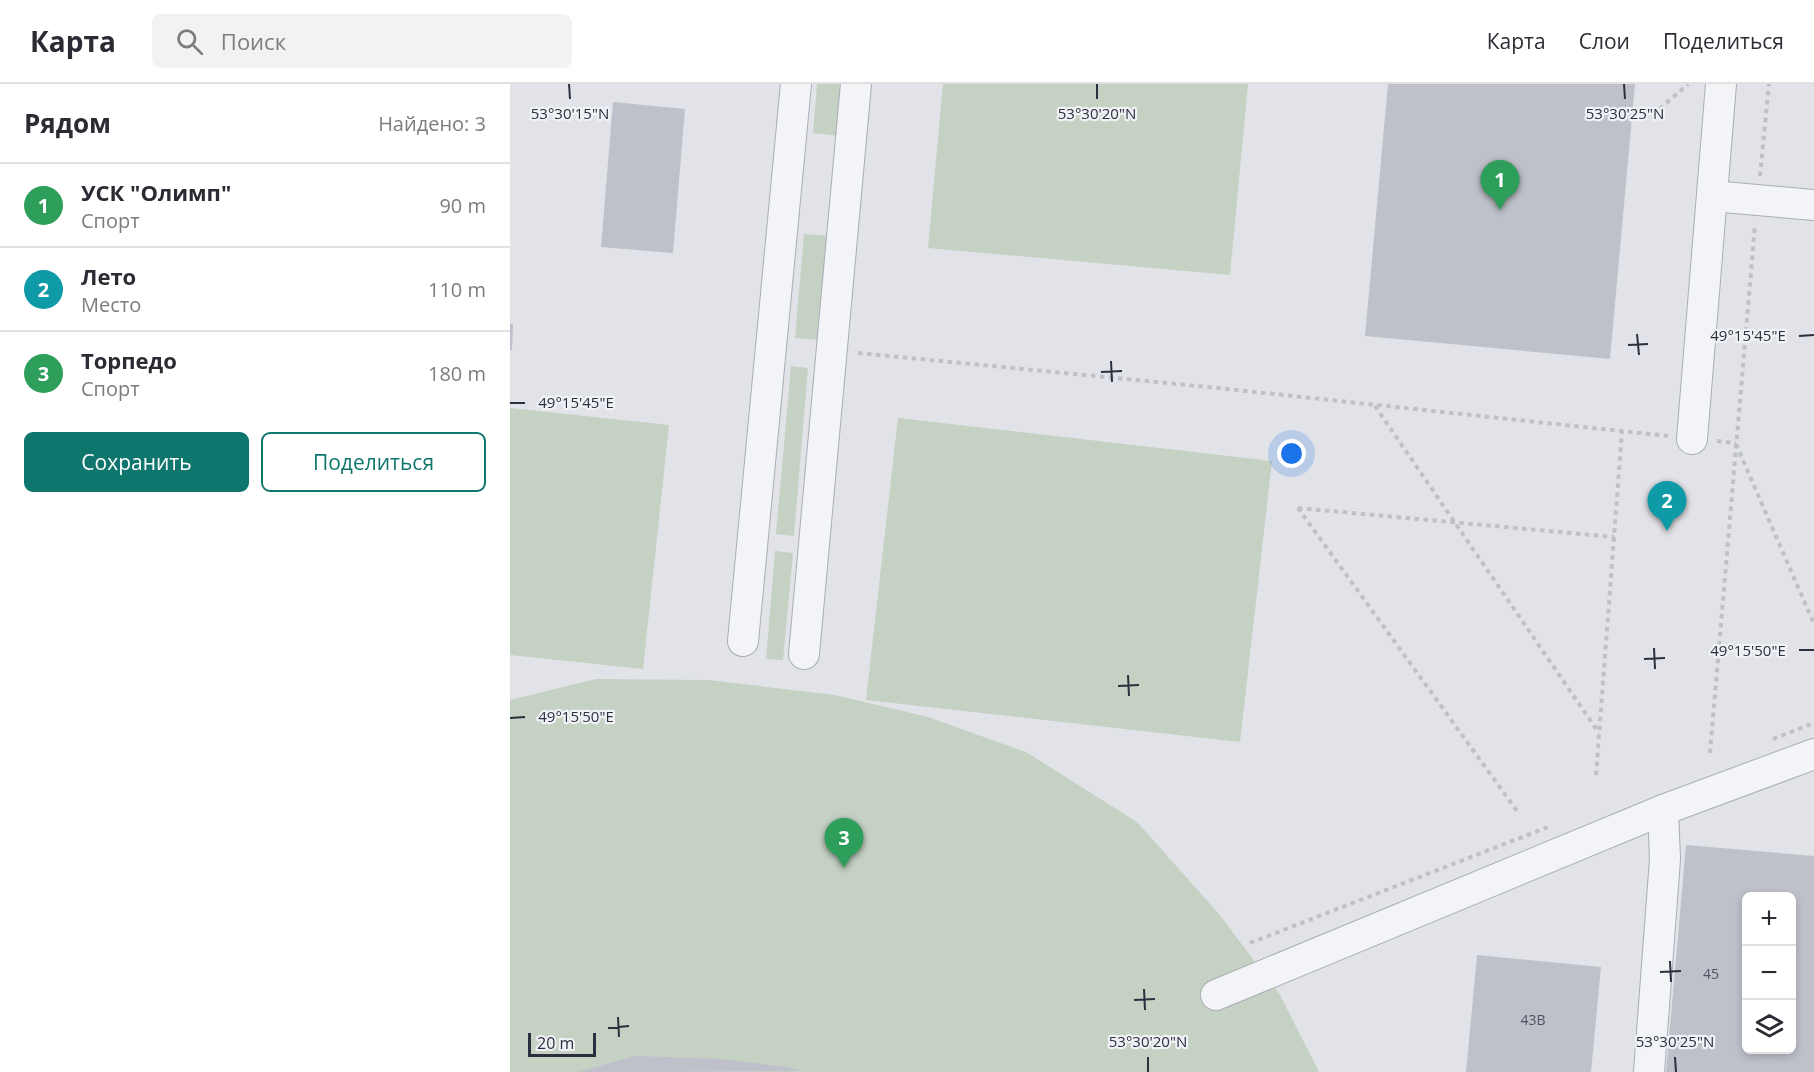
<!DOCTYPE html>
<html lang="ru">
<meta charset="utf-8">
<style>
body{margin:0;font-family:"Open Sans",sans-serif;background:#f2f2f3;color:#2b2b33}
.controls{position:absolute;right:18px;bottom:18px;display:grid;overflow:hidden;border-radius:9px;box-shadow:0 3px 9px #0003}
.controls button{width:54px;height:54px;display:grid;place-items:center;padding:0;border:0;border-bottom:2px solid #e1e1e2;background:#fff;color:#2b2b33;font:30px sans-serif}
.scale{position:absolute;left:18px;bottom:15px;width:68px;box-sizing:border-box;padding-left:6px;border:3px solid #2b2f3e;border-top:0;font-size:16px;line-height:21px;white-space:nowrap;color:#2b2f3e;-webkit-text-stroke:4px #f0f2f6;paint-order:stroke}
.you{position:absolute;left:782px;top:370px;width:21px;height:21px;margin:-15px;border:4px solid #fff;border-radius:50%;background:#1a73e8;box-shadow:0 0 0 9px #1a73e833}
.badge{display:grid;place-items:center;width:39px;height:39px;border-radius:50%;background:#0f766e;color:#fff;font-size:20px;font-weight:700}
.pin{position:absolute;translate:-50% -50px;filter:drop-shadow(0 2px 3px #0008)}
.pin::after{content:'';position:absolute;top:32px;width:21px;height:18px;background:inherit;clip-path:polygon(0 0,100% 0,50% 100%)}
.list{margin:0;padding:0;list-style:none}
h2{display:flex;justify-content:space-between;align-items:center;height:78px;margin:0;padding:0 24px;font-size:26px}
h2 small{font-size:20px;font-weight:400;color:#7c7c81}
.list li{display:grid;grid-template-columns:39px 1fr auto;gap:18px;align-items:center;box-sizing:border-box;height:84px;padding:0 24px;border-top:2px solid #e1e1e2}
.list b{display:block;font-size:22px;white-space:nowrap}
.list p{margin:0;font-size:20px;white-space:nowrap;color:#7c7c81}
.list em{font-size:20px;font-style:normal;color:#7c7c81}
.actions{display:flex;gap:12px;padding:18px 24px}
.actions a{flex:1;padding:14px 0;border:2px solid #0f766e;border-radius:9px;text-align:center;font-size:21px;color:#0f766e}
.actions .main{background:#0f766e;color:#fff}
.icon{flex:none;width:33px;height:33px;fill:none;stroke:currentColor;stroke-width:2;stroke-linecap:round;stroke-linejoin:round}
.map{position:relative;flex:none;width:1304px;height:988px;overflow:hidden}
header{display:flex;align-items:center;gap:36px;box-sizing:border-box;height:84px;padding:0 30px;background:#fff;border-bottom:2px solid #e1e1e2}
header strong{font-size:28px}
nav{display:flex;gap:33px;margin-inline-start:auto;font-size:21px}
.search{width:420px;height:54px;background:#f2f2f3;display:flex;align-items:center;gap:15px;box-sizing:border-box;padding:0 21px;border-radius:9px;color:#7c7c81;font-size:22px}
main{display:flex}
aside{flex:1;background:#fff}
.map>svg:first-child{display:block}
</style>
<header>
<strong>Карта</strong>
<div class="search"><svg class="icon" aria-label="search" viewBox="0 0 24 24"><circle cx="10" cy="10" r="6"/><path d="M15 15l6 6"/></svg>Поиск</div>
<nav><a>Карта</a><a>Слои</a><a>Поделиться</a></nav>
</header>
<main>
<aside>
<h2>Рядом<small>Найдено: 3</small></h2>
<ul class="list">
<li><span class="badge" style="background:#2e9e5b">1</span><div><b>УСК &quot;Олимп&quot;</b><p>Спорт</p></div><em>90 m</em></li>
<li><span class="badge" style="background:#0f9aa8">2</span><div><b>Лето</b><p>Место</p></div><em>110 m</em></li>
<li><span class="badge" style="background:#2e9e5b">3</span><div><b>Торпедо</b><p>Спорт</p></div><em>180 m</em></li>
</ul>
<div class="actions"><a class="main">Сохранить</a><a>Поделиться</a></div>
</aside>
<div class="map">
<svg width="1304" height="988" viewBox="0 0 1304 988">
<rect width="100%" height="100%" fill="#e1e3e8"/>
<g fill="#c4d1c3">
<path d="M307 0H335L331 52 303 49Z"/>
<path d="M433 0H738L720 191 418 164Z"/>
<path d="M294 150 320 152 311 256 285 254Z"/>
<path d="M281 282 298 284 284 452 266 450Z"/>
<path d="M0 324 159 341 133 585 0 571Z"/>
<path d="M388 334 762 377 730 658 356 616Z"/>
<path d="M265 467 283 469 273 576 256 575Z"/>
<path d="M86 595 198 596 325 611 418 633 516 668 627 738 709 830 770 911 809 988H0V616Z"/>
</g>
<g fill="#bfc1ca" fill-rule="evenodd">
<path d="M878 0H1125L1100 275 855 252Z"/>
<path d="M103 18 175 25 163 169 91 163Z"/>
<path d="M0 240H3L2 266H0Z"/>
<path d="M1176 761 1304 772V988H1156ZM1236 812H1282V966H1236Z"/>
<path d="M967 871 1091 883 1081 988H956Z"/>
<path d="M125 972 212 975 276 983 293 987 68 988Z"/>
</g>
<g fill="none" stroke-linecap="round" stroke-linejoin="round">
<g stroke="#aaadb5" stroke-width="32">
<g id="minor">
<path d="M1202 112 1304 121"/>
<path d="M1182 355 1211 0"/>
<path d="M233 557 286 0"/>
<path d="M294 570 346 0"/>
<path d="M706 911 1153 726 1304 670"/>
<path d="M1139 988 1155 775 1153 726"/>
</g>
</g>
<g stroke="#bfc1c7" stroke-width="4" stroke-dasharray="4.5 4.5" stroke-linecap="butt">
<path d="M1143 31 1178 0"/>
<path d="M1250 92 1259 0"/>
<path d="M348 269 698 303 1158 352"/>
<path d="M865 322 1089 649"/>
<path d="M1207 357 1226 359"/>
<path d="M1226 360 1304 540"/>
<path d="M788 424 1007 727"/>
<path d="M788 424 1104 453"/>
<path d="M1263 655 1304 639"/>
<path d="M1200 669 1245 141"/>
<path d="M1086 691 1112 347"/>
<path d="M740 859 1038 743"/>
</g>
<use href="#minor" stroke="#f3f4f7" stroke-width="30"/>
</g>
<path fill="none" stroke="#2b2f3e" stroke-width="2" d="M59 0 60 15M587 0V15M1114 0 1115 15M1127 250 1129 271M1289 252 1304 251M1118 261 1138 260M601 277 602 298M591 288 612 287M0 319H15M1144 564 1145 585M1289 566H1304M1134 575 1155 574M618 591 619 612M608 602 629 601M0 634 15 633M1160 877 1161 898M1150 888 1171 887M634 905 635 926M624 916 645 915M108 933 109 953M98 944 119 942M638 973V988M1165 973 1166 988"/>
<g text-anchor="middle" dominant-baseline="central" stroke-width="4.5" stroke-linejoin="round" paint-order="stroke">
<g font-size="14" fill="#505461">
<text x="1201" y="889">45</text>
<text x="1023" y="935">43В</text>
</g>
</g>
<g font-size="15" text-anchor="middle" fill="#2b2f3e" stroke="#f0f2f6" stroke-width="4.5" stroke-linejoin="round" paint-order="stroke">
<text x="60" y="35">53°30'15"N</text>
<text x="587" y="35">53°30'20"N</text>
<text x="1115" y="35">53°30'25"N</text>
<text x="1238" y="257">49°15'45"E</text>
<text x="66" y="324">49°15'45"E</text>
<text x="1238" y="572">49°15'50"E</text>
<text x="66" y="638">49°15'50"E</text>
<text x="638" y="963">53°30'20"N</text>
<text x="1165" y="963">53°30'25"N</text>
</g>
</svg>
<div class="controls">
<button>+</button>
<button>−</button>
<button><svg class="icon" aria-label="layers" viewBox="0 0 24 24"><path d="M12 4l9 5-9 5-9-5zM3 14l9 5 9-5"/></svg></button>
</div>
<div class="scale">20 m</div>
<div class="you"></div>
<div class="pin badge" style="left:990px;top:126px;background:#2e9e5b">1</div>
<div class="pin badge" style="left:1157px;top:447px;background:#0f9aa8">2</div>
<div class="pin badge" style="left:334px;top:784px;background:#2e9e5b">3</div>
</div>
</main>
